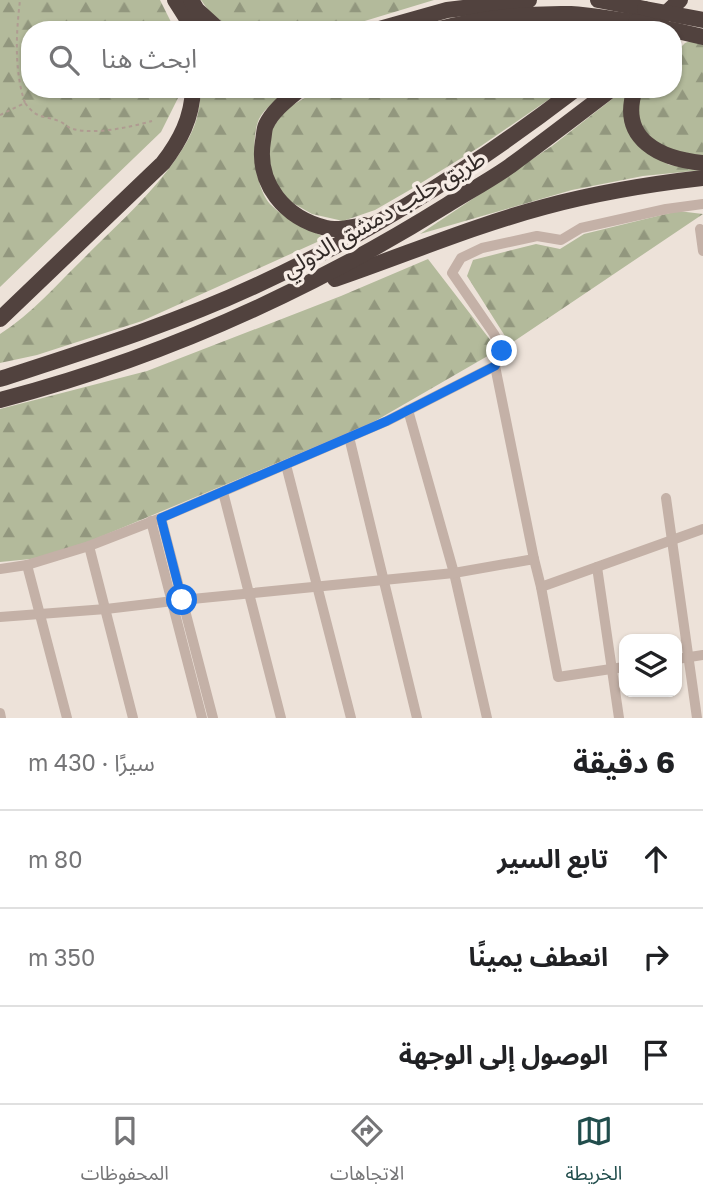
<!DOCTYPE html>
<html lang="ar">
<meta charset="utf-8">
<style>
body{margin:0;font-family:"Golos Text","Noto Sans Arabic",sans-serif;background:#f2f2f2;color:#202124;direction:rtl}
.controls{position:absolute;right:21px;bottom:21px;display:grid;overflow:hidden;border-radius:14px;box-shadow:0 2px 5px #0004}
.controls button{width:63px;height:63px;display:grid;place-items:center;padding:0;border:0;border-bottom:2px solid #e0e0e0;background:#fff;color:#202124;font:35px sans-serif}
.stop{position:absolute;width:21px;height:21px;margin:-16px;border:5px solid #1a73e8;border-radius:50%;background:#fff}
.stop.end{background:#1a73e8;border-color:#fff;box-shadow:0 2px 7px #0008}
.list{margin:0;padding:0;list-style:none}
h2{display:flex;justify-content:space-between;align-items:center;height:91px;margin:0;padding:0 28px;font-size:30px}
h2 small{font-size:23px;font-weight:400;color:#757577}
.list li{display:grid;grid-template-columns:46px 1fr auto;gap:21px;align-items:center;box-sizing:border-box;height:98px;padding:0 28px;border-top:2px solid #e0e0e0}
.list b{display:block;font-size:26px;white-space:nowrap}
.list em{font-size:23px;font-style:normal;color:#757577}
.icon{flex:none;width:38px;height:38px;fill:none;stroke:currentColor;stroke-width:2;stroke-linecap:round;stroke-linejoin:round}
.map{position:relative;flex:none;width:703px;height:718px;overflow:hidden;direction:ltr}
.search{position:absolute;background:#fff;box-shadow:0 2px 5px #0004;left:21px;right:21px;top:21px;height:77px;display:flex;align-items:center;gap:18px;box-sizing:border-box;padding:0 24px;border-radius:28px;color:#757577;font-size:26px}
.sheet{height:385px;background:#fff}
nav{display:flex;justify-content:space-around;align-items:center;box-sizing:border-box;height:98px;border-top:2px solid #e0e0e0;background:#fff;font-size:19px;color:#757577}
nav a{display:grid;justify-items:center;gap:4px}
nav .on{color:#214d4c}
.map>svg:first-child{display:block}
</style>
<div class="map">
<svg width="703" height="718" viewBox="0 0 703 718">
<defs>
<pattern id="forest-firs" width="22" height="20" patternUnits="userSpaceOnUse" patternTransform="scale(1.75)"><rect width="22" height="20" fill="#b3ba9b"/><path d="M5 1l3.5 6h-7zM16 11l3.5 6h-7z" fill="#92977e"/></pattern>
</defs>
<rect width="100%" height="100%" fill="#ede2d9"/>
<g fill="url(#forest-firs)">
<path d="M0 0H160L175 30H30V89H178V98L161 132 0 287Z"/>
<path d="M201 0H434L335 30H234L211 14Z"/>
<path d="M545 22 591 25 620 30H473L496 25Z"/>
<path d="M690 41 703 45V155C693 154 680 155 670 151 644 141 630 114 644 89H673V55L685 43Z"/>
<path d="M201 89H291C281 97 264 108 259 119 250 139 255 188 270 204 286 220 306 228 326 238L142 321 37 355 0 363V334C32 314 57 284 84 258 119 223 159 188 185 145 196 127 200 110 201 89Z"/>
<path d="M320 89H564L481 146 408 191 375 210 343 221 312 214 284 198 273 177 267 152 272 129 286 109Z"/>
<path d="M625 89H629L643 147 669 165 703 168V170L643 176 572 190 420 234 552 146Z"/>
<path d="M678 211 703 214 510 344 467 276 473 260 536 244 560 249 584 234Z"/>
<path d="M428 259 498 350 370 424 93 540 41 558 0 562V409L147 371 341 296Z"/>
</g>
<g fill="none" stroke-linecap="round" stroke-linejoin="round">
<g stroke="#af9b91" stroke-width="2" stroke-dasharray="3.5 3.5" stroke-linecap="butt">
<path d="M25 103C37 119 42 115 59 121 64 123 68 128 73 129 94 135 131 127 152 121"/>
<path d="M0 115 25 103C14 70 16 35 20 0"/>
</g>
<g stroke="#c4b1a7" stroke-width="10">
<path d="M700 229 703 251"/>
<path d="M495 366 534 559"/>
<path d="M408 410 454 573 487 718"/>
<path d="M349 437 417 718"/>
<path d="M286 465 351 718"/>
<path d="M223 492 281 718"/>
<path d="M666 498 697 718"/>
<path d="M161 518 213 718"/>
<path d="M151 521 202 718"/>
<path d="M89 546 133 718"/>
<path d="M27 565 67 718"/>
<path d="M597 567 619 718"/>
<path d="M0 569 27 565 89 546 161 518 387 421 495 366 502 351 494 334 452 273 461 258 482 248 537 236 561 240 581 228 666 209 703 204"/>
<path d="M541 587 558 677 624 667"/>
<path d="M0 617 106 609 182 600 454 573 534 559 541 587 703 529"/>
<path d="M677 659 703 655"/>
<path d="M0 713 1 718"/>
</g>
<g stroke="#51423e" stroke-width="16">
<path d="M175 0 194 30"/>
<path d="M191 0 197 10 219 30"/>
<path d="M598 0 645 9"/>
<path d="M659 20 680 0"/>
<path d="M376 30 447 10 529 0"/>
<path d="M435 30C479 19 525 13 571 14 592 15 615 20 636 22"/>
<path d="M300 89C288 99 273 110 266 125 264 129 264 136 263 141 256 184 285 218 326 228 337 231 352 227 364 225"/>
<path d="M635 89C618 140 661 159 703 163"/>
<path d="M335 279C405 255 473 226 544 207 596 193 650 184 703 178"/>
<path d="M0 319 163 163C180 141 192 118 193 89"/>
<path d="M0 379C86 351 173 324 255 286 369 234 477 165 576 89"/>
<path d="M0 400C158 359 309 291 447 205 468 192 490 180 510 166 544 141 578 115 612 89"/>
</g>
<g stroke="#51423e" stroke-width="16">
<path d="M645 9 703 20"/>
<path d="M636 22 670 30"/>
<path d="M673 30 703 37"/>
</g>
</g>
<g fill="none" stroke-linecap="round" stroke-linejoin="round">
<path stroke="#1a73e8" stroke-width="9" d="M182 600 161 518 387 421 495 366 502 351"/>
</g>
<g text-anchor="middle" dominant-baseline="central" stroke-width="7" stroke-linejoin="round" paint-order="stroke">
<g font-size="23" fill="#312926" stroke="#f6ece5">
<text transform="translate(383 213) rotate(-30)">طريق حلب دمشق الدولي</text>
</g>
</g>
</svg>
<div class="controls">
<button><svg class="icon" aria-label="layers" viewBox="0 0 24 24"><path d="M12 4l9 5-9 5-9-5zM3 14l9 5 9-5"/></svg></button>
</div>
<div class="stop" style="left:182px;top:600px"></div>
<div class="stop end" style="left:502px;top:351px"></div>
<div class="search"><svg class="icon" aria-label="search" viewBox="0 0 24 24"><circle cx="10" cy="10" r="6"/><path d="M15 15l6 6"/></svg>ابحث هنا</div>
</div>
<section class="sheet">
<h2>6 دقيقة<small>سيرًا · 430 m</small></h2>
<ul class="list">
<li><svg class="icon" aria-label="ahead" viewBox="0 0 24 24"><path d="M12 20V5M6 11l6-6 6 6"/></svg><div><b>تابع السير</b></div><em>80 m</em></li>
<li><svg class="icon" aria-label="right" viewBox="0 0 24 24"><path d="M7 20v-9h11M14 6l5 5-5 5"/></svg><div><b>انعطف يمينًا</b></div><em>350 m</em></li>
<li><svg class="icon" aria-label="arrive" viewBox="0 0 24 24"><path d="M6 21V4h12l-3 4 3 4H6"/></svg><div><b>الوصول إلى الوجهة</b></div></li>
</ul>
</section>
<nav>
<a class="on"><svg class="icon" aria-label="map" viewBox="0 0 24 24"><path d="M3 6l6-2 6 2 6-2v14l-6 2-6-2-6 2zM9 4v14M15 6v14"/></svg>الخريطة</a>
<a><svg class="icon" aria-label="directions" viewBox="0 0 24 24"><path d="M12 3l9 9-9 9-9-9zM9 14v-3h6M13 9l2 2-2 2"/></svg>الاتجاهات</a>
<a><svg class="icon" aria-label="saved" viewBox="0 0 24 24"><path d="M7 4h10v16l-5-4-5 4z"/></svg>المحفوظات</a>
</nav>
